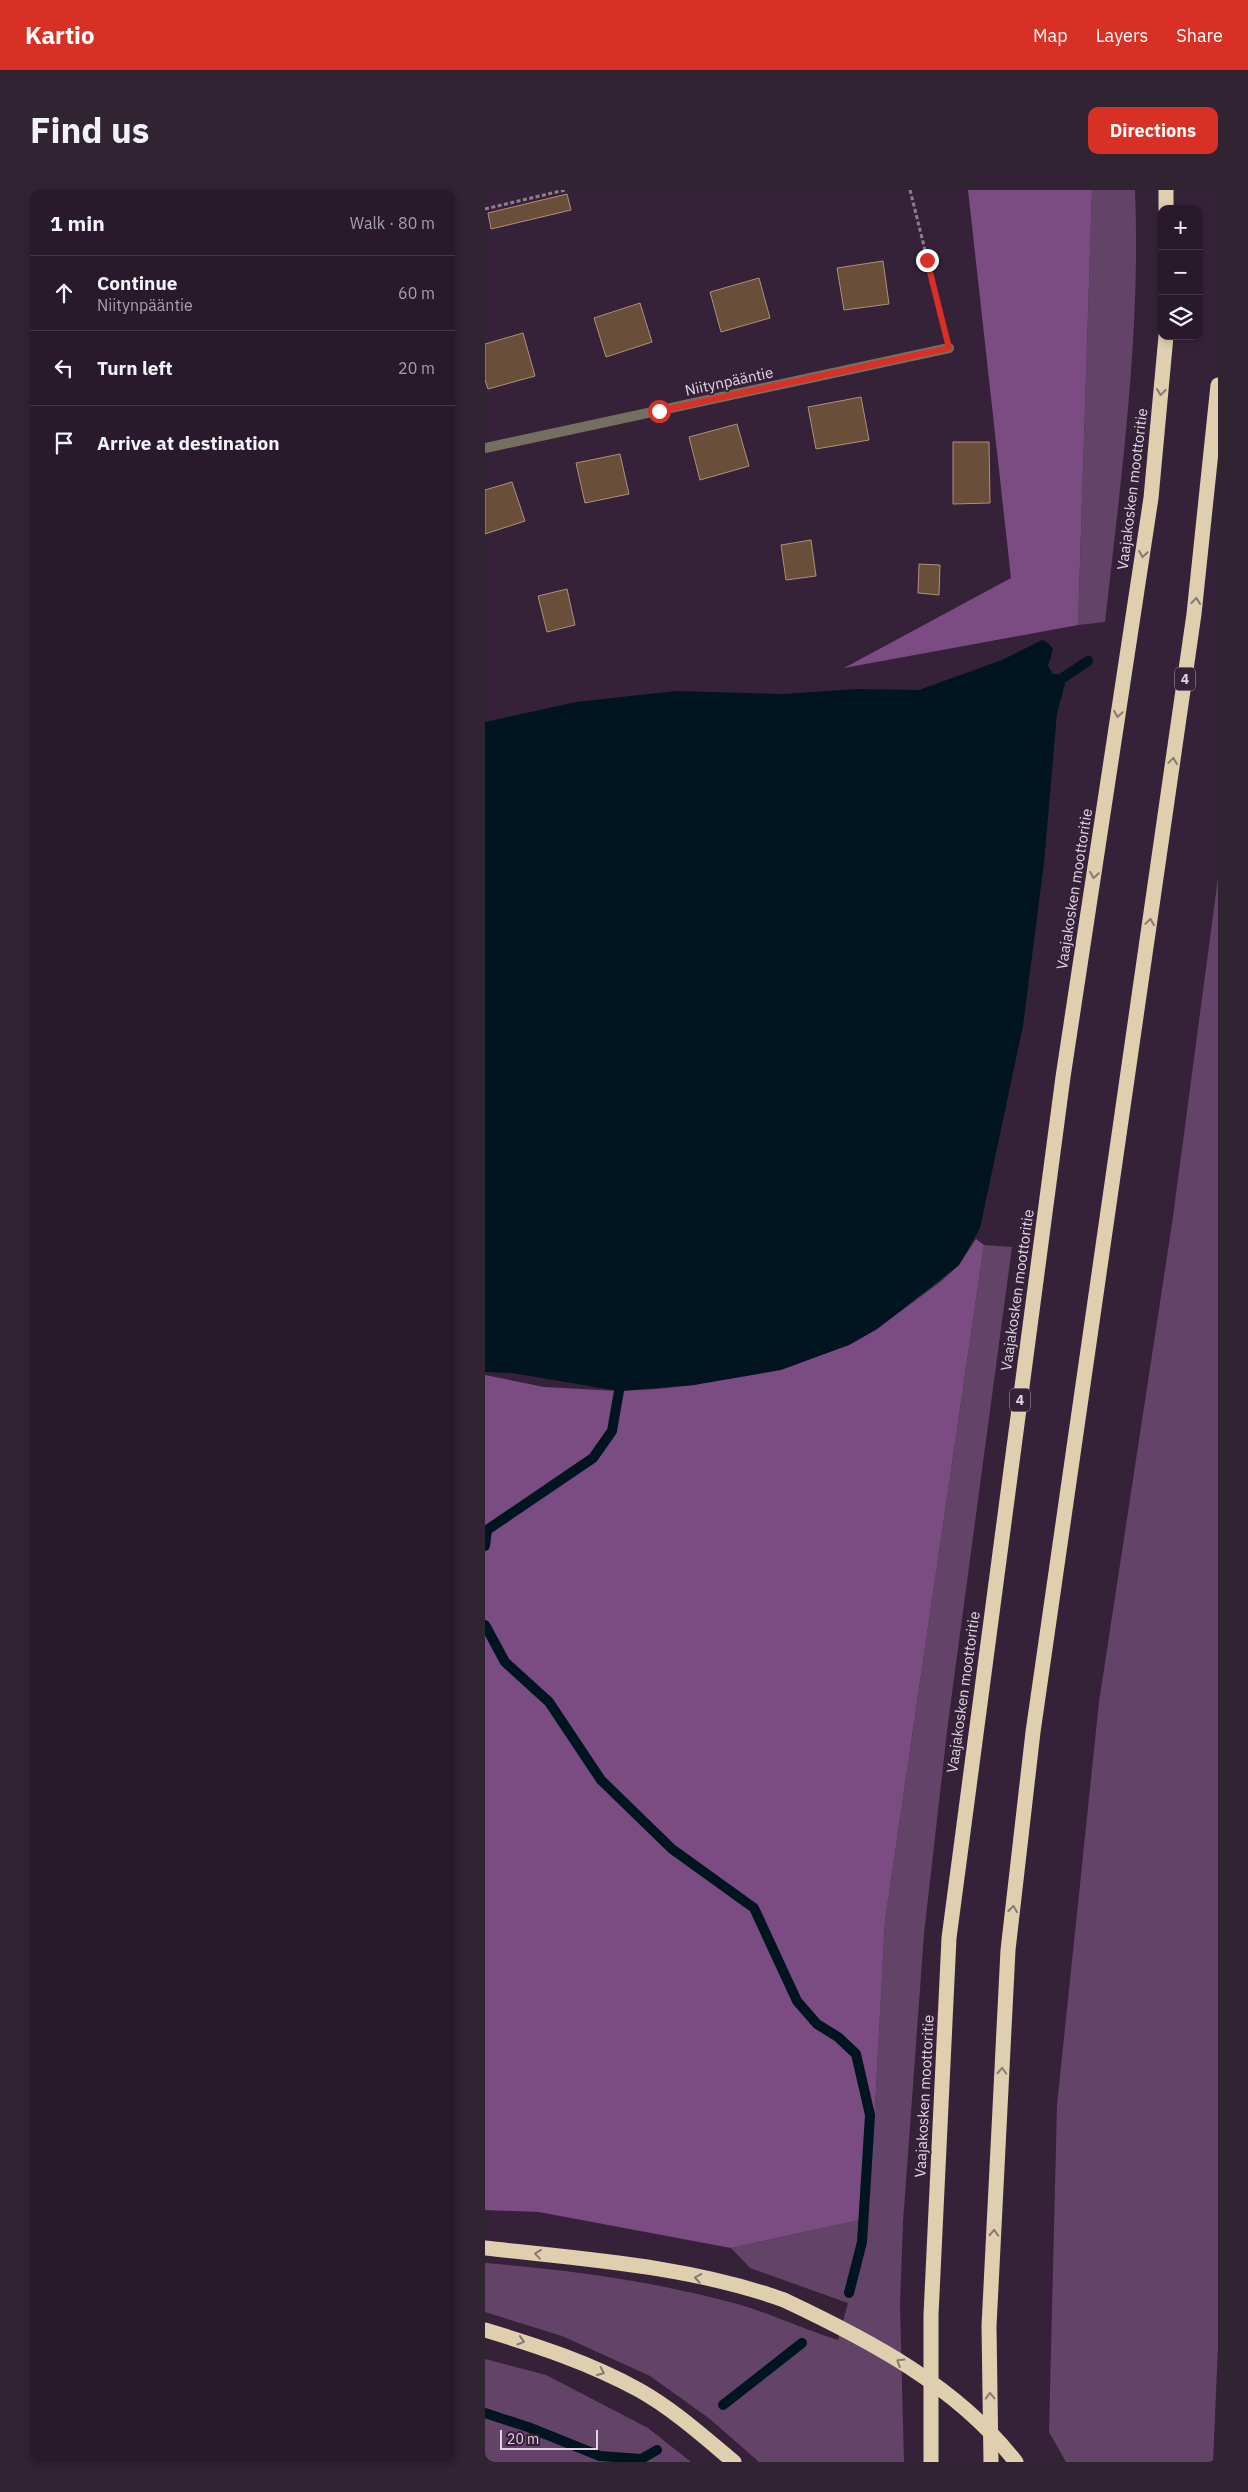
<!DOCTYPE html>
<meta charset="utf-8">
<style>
body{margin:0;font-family:"IBM Plex Sans",sans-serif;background:#302332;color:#f1f3f6}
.controls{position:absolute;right:15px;top:15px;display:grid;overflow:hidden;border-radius:10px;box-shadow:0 2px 8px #0003}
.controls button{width:45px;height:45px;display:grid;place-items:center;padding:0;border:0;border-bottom:1px solid #443847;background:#281a2a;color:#f1f3f6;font:25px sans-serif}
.scale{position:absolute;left:15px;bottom:12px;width:98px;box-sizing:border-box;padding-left:5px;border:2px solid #e0d3e2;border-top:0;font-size:14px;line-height:18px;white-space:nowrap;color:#e0d3e2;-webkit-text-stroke:4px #352238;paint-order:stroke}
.stop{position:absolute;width:15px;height:15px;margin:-11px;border:4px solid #d93025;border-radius:50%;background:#fff}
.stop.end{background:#d93025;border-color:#fff;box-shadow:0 1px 5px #0008}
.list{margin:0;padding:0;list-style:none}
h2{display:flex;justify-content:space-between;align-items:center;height:65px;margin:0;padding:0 20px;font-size:21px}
h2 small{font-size:16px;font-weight:400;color:#a5a1a8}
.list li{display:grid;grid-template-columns:32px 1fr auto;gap:15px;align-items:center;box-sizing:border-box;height:75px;padding:0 20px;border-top:1px solid #443847}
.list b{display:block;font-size:19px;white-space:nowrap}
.list p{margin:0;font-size:16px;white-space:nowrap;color:#a5a1a8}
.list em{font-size:16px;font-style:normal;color:#a5a1a8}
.icon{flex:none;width:28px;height:28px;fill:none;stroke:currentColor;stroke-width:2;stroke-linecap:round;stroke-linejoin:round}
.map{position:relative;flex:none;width:733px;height:2272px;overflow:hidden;border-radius:10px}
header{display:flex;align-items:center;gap:30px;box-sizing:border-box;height:70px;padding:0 25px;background:#d93025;color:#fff}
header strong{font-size:24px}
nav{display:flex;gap:28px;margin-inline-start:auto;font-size:18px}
.intro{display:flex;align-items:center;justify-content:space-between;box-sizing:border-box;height:120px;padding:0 30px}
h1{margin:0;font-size:35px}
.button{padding:12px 22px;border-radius:10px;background:#d93025;color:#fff;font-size:18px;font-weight:700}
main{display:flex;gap:30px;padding:0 30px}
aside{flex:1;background:#281a2a;border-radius:10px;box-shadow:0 2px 8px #0003}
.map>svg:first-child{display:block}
</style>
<header>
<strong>Kartio</strong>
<nav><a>Map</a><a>Layers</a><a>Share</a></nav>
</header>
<div class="intro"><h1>Find us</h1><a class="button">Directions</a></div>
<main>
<aside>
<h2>1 min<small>Walk · 80 m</small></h2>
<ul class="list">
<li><svg class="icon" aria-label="ahead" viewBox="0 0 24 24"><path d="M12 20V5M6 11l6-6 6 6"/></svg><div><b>Continue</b><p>Niitynpääntie</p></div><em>60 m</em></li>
<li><svg class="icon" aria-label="left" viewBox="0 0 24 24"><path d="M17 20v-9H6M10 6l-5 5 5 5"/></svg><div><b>Turn left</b></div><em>20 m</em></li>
<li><svg class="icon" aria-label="arrive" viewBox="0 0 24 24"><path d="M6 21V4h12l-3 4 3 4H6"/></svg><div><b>Arrive at destination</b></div></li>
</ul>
</aside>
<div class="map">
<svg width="733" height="2272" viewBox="0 0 733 2272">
<rect width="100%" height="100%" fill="#352238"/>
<g fill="#644369">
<path d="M607 0H650C656 144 636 289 620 432L593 435Z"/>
<path d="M733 688V2156L728 2272H581L564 2242 572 1915 614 1512 687 1034Z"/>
<path d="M499 1055 527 1057 463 1533 439 1744 418 2032 415 2115 419 2272H274L225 2229 165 2186 77 2146 0 2122V2073C86 2080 173 2092 256 2115 289 2125 320 2140 353 2150L363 2113 265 2078 246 2058 384 2028 400 1731Z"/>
<path d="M0 2169 61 2185 163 2238 206 2272H0Z"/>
</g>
<g fill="#7a4c82">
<path d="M483 0H607L593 435 359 478 526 388Z"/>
<path d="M491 1049 499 1055 400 1731 384 2028 246 2058 54 2022 0 2020V1185L59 1197 134 1201 172 1199 209 1195 364 1155 392 1139 455 1092 474 1075Z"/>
</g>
<path fill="#00151f" d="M557 450 563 453 568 459 563 476 568 484H573L580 494 572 523 559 673 538 836 495 1038 474 1075 392 1139 364 1155 296 1180 209 1195 134 1201 27 1183 0 1182V532L91 512 191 501 299 504 372 499 434 500 517 470Z"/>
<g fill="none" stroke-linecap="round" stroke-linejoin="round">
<g stroke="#00151f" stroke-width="10">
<path d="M576 489 603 471"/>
<path d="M0 1356 2 1340 108 1268 127 1241 134 1201"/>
<path d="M0 1435 20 1472 64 1512 116 1590 187 1659 269 1718 312 1811 332 1834 353 1847 371 1864 385 1925 377 2052 364 2103"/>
<path d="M238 2215 317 2153"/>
<path d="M0 2223 43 2237 115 2266 156 2269 172 2260"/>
</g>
</g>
<g fill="#694e3a" stroke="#ae907b">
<path d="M82 4 86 20 6 39 3 23Z"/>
<path d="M398 71 404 114 359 120 352 78Z"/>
<path d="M274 88 285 128 236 142 225 102Z"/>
<path d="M155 113 167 152 121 167 109 128Z"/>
<path d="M38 143 50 186 3 199 0 190V154Z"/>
<path d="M376 207 384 250 331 259 323 217Z"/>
<path d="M252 234 264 276 215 290 204 247Z"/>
<path d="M468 252H504L505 313 468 314Z"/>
<path d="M135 264 144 304 100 313 91 273Z"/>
<path d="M27 292 40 331 0 344V300Z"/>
<path d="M326 350 331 386 301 390 296 355Z"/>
<path d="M434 374 455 375 454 405 433 403Z"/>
<path d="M82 399 90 435 62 442 53 406Z"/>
</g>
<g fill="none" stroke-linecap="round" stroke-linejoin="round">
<g stroke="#8d7d8f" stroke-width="3" stroke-dasharray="4 2.5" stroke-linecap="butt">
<path d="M425 0 459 136"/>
<path d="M0 19 80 0"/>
</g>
<path stroke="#756f62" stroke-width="10" d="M0 258 464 158"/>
<g stroke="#dfcfae" stroke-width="15">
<path d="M681 0V19"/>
<path d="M0 2058C98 2069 205 2076 299 2110"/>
<path d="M0 2140C53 2156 105 2173 154 2200 188 2219 219 2247 249 2272"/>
<path d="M446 2272V2125L464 1748 578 887 666 308 681 146"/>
<path d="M506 2272 504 2136 523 1760 548 1542 709 424 733 195"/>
</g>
<path stroke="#dfcfae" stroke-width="15" d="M299 2110C384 2150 472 2196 531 2272"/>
</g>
<defs><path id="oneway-chevron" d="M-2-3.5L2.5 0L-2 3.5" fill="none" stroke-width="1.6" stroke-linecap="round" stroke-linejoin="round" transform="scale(1.25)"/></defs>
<g stroke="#8a7873">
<use href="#oneway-chevron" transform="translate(676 202) rotate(96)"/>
<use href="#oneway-chevron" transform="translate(658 364) rotate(99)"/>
<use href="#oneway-chevron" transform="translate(711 411) rotate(-84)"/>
<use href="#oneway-chevron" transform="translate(633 524) rotate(99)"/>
<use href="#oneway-chevron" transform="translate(688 571) rotate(-82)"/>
<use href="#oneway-chevron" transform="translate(609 685) rotate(99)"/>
<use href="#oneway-chevron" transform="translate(665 732) rotate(-82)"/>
<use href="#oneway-chevron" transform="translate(528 1719) rotate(-83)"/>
<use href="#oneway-chevron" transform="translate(517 1881) rotate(-87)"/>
<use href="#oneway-chevron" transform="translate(509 2043) rotate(-87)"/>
<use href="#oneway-chevron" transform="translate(53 2064) rotate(-173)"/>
<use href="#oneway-chevron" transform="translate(213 2088) rotate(-170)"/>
<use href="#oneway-chevron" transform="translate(36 2151) rotate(17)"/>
<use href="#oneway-chevron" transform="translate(415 2172) rotate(-148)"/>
<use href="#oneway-chevron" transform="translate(116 2182) rotate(25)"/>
<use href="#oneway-chevron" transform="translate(505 2206) rotate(-91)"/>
</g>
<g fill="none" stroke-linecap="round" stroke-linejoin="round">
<path stroke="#d93025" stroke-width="6" d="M174 221 464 158 442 70"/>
</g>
<g text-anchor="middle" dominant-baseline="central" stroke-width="4" stroke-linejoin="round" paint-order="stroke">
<g fill="#352238" stroke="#ad9eaf" stroke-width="1">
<rect x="690" y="477.5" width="20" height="23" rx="4"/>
<rect x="525" y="1198.5" width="20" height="23" rx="4"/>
</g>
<g font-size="14" font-weight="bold" fill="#e0d3e2">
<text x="700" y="489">4</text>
<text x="535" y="1210">4</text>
</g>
<g font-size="15" fill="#e0d3e2" stroke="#352238">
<text transform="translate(244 191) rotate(-12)">Niitynpääntie</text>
<text transform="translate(647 299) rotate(-83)">Vaajakosken moottoritie</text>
<text transform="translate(589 699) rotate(-81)">Vaajakosken moottoritie</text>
<text transform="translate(532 1100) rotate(-82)">Vaajakosken moottoritie</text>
<text transform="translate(478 1502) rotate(-82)">Vaajakosken moottoritie</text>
<text transform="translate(439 1906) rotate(-87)">Vaajakosken moottoritie</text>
</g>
</g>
</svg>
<div class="controls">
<button>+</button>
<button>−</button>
<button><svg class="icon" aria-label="layers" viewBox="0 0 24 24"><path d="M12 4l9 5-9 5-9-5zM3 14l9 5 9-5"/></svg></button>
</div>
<div class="scale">20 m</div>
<div class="stop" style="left:174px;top:221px"></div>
<div class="stop end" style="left:442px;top:70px"></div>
</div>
</main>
